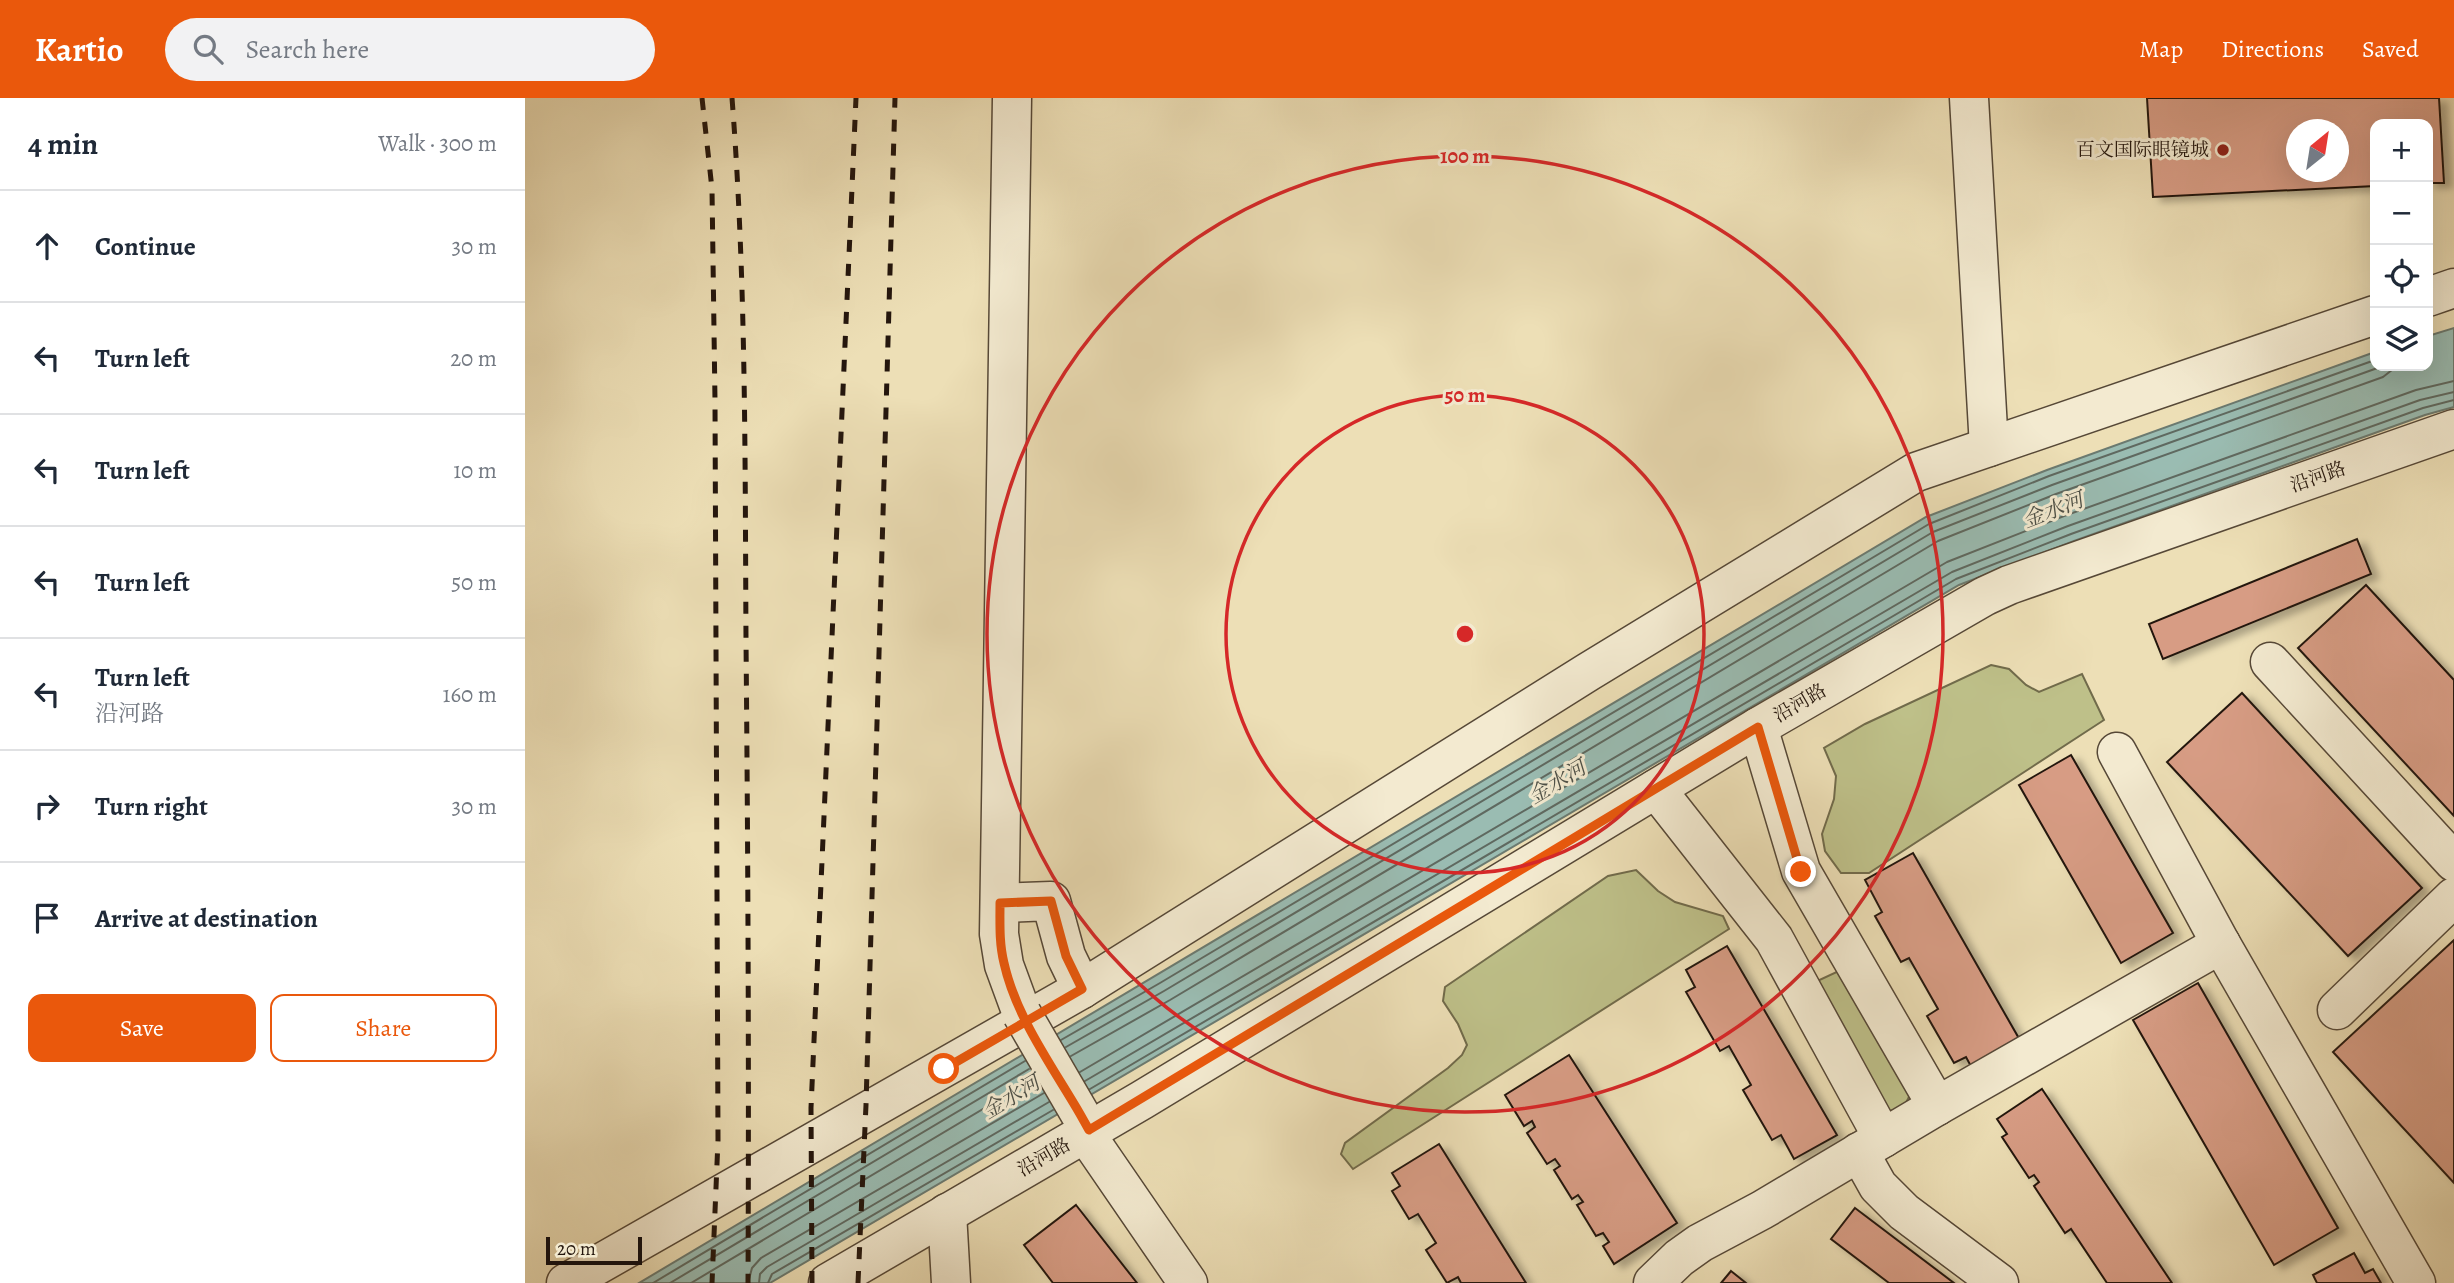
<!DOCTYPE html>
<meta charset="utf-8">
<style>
body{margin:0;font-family:Alegreya,"Noto Serif SC",serif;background:#f2f2f3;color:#1f2937}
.controls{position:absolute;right:21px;top:21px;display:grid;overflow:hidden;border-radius:14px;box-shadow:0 7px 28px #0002}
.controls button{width:63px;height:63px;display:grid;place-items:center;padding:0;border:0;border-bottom:2px solid #e0e1e3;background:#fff;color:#1f2937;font:35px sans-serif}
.compass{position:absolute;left:1761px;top:21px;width:63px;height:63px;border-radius:50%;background:#fff;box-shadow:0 7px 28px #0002;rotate:30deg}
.scale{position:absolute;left:21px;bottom:18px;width:96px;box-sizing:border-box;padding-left:7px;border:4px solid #24160d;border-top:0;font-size:19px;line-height:24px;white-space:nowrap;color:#24160d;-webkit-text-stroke:5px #f3ead0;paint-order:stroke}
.stop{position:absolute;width:21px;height:21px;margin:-16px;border:5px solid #ea580c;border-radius:50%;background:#fff}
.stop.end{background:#ea580c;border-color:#fff;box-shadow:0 2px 7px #0008}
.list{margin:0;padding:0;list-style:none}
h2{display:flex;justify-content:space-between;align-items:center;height:91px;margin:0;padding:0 28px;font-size:30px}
h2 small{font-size:23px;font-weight:400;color:#747a83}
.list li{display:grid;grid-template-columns:46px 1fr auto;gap:21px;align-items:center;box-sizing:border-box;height:112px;padding:0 28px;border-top:2px solid #e0e1e3}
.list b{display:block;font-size:26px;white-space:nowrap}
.list p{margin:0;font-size:23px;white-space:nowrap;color:#747a83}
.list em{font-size:23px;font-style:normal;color:#747a83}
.actions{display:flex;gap:14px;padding:21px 28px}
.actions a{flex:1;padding:16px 0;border:2px solid #ea580c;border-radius:14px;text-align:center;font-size:24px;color:#ea580c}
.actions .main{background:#ea580c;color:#fff}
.icon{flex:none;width:38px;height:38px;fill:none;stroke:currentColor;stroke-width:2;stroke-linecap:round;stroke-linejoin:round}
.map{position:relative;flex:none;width:1929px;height:1185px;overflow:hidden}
header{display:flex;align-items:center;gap:42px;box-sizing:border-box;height:98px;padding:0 35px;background:#ea580c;color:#fff}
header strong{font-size:33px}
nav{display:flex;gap:38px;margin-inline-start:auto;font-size:24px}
.search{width:490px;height:63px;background:#f2f2f3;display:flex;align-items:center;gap:18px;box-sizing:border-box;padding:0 24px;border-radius:38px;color:#747a83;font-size:26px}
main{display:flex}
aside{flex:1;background:#fff}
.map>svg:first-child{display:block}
</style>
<header>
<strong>Kartio</strong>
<div class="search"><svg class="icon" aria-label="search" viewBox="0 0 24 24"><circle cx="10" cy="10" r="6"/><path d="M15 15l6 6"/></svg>Search here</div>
<nav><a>Map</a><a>Directions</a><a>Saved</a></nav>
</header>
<main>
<aside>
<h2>4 min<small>Walk · 300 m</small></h2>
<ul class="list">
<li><svg class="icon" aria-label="ahead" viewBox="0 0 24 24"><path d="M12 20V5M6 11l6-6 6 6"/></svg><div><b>Continue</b></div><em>30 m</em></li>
<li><svg class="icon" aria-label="left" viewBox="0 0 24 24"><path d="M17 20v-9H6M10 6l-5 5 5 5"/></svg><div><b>Turn left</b></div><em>20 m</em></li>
<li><svg class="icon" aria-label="left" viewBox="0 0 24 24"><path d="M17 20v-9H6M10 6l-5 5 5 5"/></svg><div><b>Turn left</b></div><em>10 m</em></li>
<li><svg class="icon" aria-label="left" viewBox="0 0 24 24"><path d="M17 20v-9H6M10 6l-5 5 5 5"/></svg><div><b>Turn left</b></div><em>50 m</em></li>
<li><svg class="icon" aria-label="left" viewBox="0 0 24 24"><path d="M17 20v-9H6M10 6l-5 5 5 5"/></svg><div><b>Turn left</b><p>沿河路</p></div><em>160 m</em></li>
<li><svg class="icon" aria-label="right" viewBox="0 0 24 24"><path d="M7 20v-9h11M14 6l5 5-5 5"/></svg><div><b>Turn right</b></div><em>30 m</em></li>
<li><svg class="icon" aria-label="arrive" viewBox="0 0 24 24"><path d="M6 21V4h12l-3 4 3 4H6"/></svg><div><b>Arrive at destination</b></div></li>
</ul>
<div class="actions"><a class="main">Save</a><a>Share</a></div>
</aside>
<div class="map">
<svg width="1929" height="1185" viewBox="0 0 1929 1185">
<defs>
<filter id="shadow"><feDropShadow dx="8" dy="4.5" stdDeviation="3.5" flood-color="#0004"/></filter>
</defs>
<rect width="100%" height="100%" fill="#eddfb6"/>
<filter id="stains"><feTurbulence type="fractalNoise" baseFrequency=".00286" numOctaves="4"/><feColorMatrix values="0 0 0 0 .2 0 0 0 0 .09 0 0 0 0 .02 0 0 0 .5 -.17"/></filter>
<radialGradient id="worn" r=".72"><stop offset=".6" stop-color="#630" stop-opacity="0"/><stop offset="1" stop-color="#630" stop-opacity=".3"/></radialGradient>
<g fill="#bec089" stroke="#716b4b" stroke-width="2">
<path d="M1466 567 1484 571 1501 587 1514 594 1557 576 1579 622 1344 775H1316L1300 753 1297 736 1309 701 1311 678 1299 650 1340 626Z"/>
<path d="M1111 772 1133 793 1150 804 1198 818 1204 831 828 1071 816 1056 820 1045 923 970 937 957 942 947 933 926 918 903 920 889 1083 778Z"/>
<path d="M1318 871 1385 996C1381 1007 1377 1011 1365 1013L1357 1007 1288 885Z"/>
</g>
<path fill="#9abcb2" stroke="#6b7a70" stroke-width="2" d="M1929 230V309L1900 317 1549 443 1434 487 245 1185H114L1401 419 1522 372 1850 254V268H1903V238Z"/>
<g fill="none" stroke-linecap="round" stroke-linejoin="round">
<g stroke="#5f6960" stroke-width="2">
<path d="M536 942 635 885 1404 426 1524 378 1850 262"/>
<path d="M541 949 639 893 1408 434 1527 387 1858 268"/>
<path d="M546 958 645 902 1413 443 1531 396 1858 279 1872 268"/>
<path d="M555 974 1422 464 1539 418 1891 292 1929 283"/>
<path d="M560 983 1427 474 1543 428 1895 302 1929 294"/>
<path d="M565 991 1431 481 1546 436 1898 310 1929 302"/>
<path d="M128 1185 500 963"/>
<path d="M145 1185 504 971"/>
<path d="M166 1185 510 980"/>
<path d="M223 1185 227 1170 236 1160 519 995"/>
<path d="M234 1185 235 1176 242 1169 524 1004"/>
<path d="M243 1185 247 1176 528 1012"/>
</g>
</g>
<g fill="#d79c84" stroke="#24160d" stroke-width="2" fill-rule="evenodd" filter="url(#shadow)">
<path d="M1622 0H1914L1919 85H1903V26H1850V88L1628 99ZM1772 32H1814V74H1772Z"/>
<path d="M1832 441 1846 476 1638 561 1624 526Z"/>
<path d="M1841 487 1929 582V718L1773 550Z"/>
<path d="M1717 595 1897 790 1823 858 1642 664Z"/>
<path d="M1546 657 1648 835 1596 865 1494 687Z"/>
<path d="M1388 755 1496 944 1448 972 1441 959 1429 965 1402 918 1413 911 1384 860 1376 864 1350 818 1357 814 1340 782Z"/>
<path d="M1929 842V1085L1808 954Z"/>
<path d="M1202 848 1312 1037 1269 1061 1256 1037 1247 1042 1218 992 1226 987 1204 948 1195 953 1161 894 1170 889 1161 872Z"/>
<path d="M1673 885 1813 1130 1749 1167 1608 922Z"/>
<path d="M1044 957 1152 1125 1089 1166 1078 1148 1084 1144 1078 1135 1071 1138 1052 1107 1058 1104 1053 1097 1047 1101 1029 1072 1035 1068 1030 1061 1022 1066 1002 1035 1010 1029 1007 1023 999 1028 980 997Z"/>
<path d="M1517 991 1647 1185H1582L1546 1131 1540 1135 1509 1088 1514 1084 1509 1077 1504 1080 1477 1039 1482 1036 1472 1021Z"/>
<path d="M914 1046 1001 1185H936L933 1179 922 1185 901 1152 911 1145 893 1116 884 1121 867 1093 875 1088 867 1075Z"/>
<path d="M551 1107 612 1185H528L499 1147Z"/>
<path d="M1330 1110 1429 1185H1364L1306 1141Z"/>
<path d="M1829 1155 1840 1175 1848 1171 1856 1185H1792L1788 1177Z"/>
<path d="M1206 1173 1221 1185H1196Z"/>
</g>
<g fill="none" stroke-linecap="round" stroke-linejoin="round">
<g stroke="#564837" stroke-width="41">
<g id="minor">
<path d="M487 0 474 836 479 867 497 916"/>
<path d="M1444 0 1464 349"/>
<path d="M1903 199 1929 190"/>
<path d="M1745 564 1929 764"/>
<path d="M1233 629 1276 773 1412 1008"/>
<path d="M1592 654 1696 846 1891 1185"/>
<path d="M1131 691 1249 841 1358 1040"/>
<path d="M475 805 526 803 541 858 557 891 1063 574 1391 374 1850 217"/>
<path d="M1812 912 1929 799"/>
<path d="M560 1035 663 1185"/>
<path d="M1334 1054 1353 1088 1379 1114 1474 1185"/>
<path d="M422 1115 426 1185"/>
<path d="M41 1185 557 891"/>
<path d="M303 1185 617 1002 1233 629 1460 498 1484 487 1929 331"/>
<path d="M1128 1185 1154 1160 1175 1145 1237 1112 1412 1008 1696 846"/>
</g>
</g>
<use href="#minor" stroke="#f3ead0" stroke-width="38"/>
<g stroke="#24160d" stroke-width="5" stroke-dasharray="12 12" stroke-linecap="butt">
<path d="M177 0 187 91 190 303 193 1042 187 1185"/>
<path d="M207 0C221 180 220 361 221 542 223 756 224 971 223 1185"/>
<path d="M287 1185 286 1010 331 0"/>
<path d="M333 1185 341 1007 370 0"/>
</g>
<g stroke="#564837" stroke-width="41" stroke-linecap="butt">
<path id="minor-bridge" d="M497 916 555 1016"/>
</g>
<use href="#minor-bridge" stroke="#f3ead0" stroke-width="38"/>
</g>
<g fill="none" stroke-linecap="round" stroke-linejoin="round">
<path stroke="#ea580c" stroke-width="9" d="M419 971 557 891 541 858 526 803 475 805C475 825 474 845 479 865 491 919 527 968 555 1016L564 1032 1233 629 1276 774"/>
</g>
<g fill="none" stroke="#d62828" stroke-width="3.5">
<circle cx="940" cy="536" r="239"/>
<circle cx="940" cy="536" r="478"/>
</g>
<circle fill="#8f2418" stroke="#f3ead0" stroke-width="2.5" cx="1698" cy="52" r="7"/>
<g text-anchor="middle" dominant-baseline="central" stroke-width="6" stroke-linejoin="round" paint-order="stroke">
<g font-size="19" fill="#24160d" stroke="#f3ead0" text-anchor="end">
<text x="1684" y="52">百文国际眼镜城</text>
</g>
<g font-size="19" fill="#24160d" stroke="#f3ead0">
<text transform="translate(1793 379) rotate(-19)">沿河路</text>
<text transform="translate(1275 605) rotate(-30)">沿河路</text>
<text transform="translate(519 1059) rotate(-30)">沿河路</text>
</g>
<g font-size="21" font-style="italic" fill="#4d5047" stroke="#f3ead0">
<text transform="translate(1528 412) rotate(-21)">金水河</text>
<text transform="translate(1032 684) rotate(-31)">金水河</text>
<text transform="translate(486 999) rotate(-31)">金水河</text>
</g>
</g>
<circle cx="940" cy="536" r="10" fill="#d62828" stroke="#f3ead0" stroke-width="3.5"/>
<g font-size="21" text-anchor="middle" font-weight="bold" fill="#d62828" stroke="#f3ead0" stroke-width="6" stroke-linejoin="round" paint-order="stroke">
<text x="940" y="65">100 m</text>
<text x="940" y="304">50 m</text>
</g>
<rect width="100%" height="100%" filter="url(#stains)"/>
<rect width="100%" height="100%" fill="url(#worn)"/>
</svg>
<div class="controls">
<button>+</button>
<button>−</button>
<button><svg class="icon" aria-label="locate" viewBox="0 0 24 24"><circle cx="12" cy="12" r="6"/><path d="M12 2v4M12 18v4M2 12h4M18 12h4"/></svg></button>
<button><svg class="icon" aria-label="layers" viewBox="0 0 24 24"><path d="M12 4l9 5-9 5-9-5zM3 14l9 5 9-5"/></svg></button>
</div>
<svg class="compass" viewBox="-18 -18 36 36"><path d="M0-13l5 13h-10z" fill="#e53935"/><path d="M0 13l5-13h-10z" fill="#747a83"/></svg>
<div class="scale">20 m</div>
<div class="stop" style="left:419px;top:971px"></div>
<div class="stop end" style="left:1276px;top:774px"></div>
</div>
</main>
